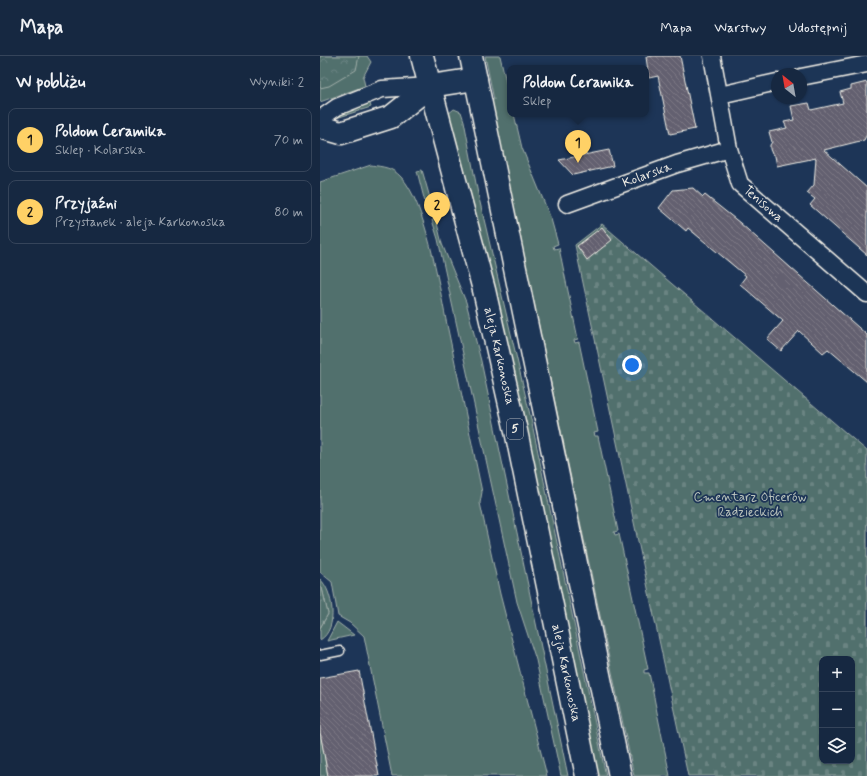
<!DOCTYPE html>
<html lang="pl">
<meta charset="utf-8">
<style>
body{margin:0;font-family:Mynerve,sans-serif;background:#23344c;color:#f1f3f6}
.controls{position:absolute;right:12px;bottom:12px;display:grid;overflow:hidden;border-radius:8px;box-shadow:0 1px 3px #0004}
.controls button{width:36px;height:36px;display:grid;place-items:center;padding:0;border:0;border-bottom:1px solid #35445a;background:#162841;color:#f1f3f6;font:20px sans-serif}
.compass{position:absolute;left:451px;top:12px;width:36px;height:36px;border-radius:50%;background:#162841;box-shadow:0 1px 3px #0004;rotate:329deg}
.you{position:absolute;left:312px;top:309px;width:14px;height:14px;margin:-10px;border:3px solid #fff;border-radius:50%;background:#1a73e8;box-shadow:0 0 0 6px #1a73e833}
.badge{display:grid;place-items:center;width:26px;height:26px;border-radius:50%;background:#ffd166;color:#111;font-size:13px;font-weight:700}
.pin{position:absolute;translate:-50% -33px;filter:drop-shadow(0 1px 2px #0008)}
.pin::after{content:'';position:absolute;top:21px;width:14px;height:12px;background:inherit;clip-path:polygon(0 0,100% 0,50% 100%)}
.popup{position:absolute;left:187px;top:9px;width:142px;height:52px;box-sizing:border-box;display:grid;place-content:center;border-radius:8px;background:#162841;filter:drop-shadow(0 1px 3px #0005);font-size:13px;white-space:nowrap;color:#9ea6b1}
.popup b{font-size:15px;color:#f1f3f6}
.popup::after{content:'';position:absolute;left:50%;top:100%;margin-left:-8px;border:8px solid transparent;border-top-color:#162841}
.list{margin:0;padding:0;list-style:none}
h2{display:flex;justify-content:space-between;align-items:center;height:52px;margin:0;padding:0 16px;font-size:17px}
h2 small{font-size:13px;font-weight:400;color:#9ea6b1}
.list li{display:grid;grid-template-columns:26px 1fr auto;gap:12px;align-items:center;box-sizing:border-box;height:64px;margin:0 8px 8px;padding:0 8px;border:1px solid #35445a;border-radius:8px}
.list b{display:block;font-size:15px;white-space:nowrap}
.list p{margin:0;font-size:13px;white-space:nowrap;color:#9ea6b1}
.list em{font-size:13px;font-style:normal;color:#9ea6b1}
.icon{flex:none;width:22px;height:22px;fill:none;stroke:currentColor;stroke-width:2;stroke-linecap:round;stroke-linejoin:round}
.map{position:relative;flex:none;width:547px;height:720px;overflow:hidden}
header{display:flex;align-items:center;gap:24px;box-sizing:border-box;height:56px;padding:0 20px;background:#162841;border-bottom:1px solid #35445a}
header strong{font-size:19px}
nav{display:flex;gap:22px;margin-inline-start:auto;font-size:14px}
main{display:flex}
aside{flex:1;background:#162841}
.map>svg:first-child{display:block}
</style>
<header>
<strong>Mapa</strong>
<nav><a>Mapa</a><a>Warstwy</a><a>Udostępnij</a></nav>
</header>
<main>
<aside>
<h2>W pobliżu<small>Wyniki: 2</small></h2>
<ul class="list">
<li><span class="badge">1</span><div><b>Poldom Ceramika</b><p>Sklep · Kolarska</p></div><em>70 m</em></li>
<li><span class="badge">2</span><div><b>Przyjaźni</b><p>Przystanek · aleja Karkonoska</p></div><em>80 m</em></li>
</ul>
</aside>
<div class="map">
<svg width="547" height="720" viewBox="0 0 547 720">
<defs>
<pattern id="forest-crowns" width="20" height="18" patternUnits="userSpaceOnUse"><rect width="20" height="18" fill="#516f6d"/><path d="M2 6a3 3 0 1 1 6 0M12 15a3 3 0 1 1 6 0" fill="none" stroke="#6b8482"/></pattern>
<pattern id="cemetery-stones" width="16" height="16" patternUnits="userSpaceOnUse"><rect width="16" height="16" fill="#516f6d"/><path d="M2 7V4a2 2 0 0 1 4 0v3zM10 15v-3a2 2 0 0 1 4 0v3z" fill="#6b8482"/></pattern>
<pattern id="park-tufts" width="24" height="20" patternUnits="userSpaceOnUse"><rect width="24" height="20" fill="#516f6d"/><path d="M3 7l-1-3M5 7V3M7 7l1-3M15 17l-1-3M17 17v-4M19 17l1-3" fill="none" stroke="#6b8482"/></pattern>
<pattern id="building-back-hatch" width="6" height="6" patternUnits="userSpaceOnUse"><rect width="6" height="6" fill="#64616f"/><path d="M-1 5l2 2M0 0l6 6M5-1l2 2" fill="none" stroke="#7b7884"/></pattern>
</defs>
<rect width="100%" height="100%" fill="#1d3557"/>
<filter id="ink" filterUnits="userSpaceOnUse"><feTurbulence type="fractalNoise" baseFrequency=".025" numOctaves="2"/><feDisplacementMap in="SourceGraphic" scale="8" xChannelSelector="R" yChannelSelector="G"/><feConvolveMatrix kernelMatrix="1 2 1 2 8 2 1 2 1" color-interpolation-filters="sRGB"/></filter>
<g filter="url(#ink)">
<g fill="#516f6d" stroke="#a2b0aa">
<path d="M0 0H47L51 6 43 21 45 30 0 46Z"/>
<path d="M165 0H180L190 43V58H194L202 92 231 163 238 188 233 190 234 193 239 192 258 283 254 284 255 287 259 286 278 376 274 377 275 380H278L298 475 294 476 295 479 299 478 328 613 324 614V617H329L350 720H314L171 44H174Z"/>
<path d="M49 45 51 51 13 63 12 60Z"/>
<path d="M134 53 141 56 144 65 158 138 211 363 286 720H278L236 521 127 59Z"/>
<path d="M51 109C63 111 72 111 81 121 105 145 119 229 126 264 138 321 150 378 162 436L160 447 180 538 227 720H72L44 580 30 567 18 560 12 526 0 516V126Z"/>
<path d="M102 114 112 149 106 150 97 115Z"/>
<path d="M116 163 122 188 146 246 161 305 248 720H241L216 604 197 546 118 183 112 164Z"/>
<path d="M0 523C13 535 19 573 0 584V572L8 558 2 532H0Z"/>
<path d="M17 566 34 579 7 585Z"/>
<path d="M0 674 8 720H0Z"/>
</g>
<path fill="url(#forest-crowns)" stroke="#a2b0aa" d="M0 0H39L36 14 9 30 0 32Z"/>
<path fill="url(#cemetery-stones)" stroke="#a2b0aa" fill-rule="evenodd" d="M282 168 547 395V720H368L255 189ZM502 603H532V705H502Z"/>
<path fill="url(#park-tufts)" stroke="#a2b0aa" d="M0 532H2L8 558 0 572Z"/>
<g fill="url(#building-back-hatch)" stroke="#f4f1e8">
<path d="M334 0H360L375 73 350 78 338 20 329 22 326 1Z"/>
<path d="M547 26V78L544 84 504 94 547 132V199L490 149 495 143 487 137 494 129 496 102 457 110 455 100 452 98 450 93V89L452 86 449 76 467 72 464 66 474 64 471 50 489 47 491 54 523 47 520 36 531 33V30Z"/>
<path d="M289 94 293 110 253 119 239 104Z"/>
<path d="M373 132 383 141 385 139 420 167 547 279V326L508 293 503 297 479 275 461 295 447 283 463 265 420 228 426 220 368 172 366 175 339 152 353 134Z"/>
<path d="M282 171 292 184 267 204 257 190Z"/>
<path d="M39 615 59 720H8L0 676V622Z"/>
</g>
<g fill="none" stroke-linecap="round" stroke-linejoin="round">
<g stroke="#f4f1e8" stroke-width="11">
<path id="lane" d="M0 599 20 595"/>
</g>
<g stroke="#f4f1e8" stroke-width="19">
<g id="street">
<path d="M392 0 409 93 420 128 547 238"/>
<path d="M481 21 547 8"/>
<path d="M400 39 457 26"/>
<path d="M0 63 17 51 62 33 110 30"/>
<path d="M247 148 357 108 409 93"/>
</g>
</g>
<g stroke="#f4f1e8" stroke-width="25">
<path id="secondary" d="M0 71 21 77 71 61 110 30 156 23"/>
</g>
<g stroke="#f4f1e8" stroke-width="25">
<g id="primary">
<path d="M102 0 164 234 196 375 267 720"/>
<path d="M151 0 300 720"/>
</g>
</g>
<use href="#lane" stroke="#1d3557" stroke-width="8"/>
<use href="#street" stroke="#1d3557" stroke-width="16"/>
<use href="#secondary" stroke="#1d3557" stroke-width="22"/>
<use href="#primary" stroke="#1d3557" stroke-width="22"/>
</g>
</g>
<g text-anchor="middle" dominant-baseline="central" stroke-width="3.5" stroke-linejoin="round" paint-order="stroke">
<rect fill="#1d3557" stroke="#b4b9bc" stroke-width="1" x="187" y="363" width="16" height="20" rx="3"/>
<g font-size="12" font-weight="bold" fill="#f4f1e8">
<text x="195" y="373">5</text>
</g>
<g font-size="13" fill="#f4f1e8" stroke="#1d3557">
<text transform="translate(327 119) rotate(-20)">Kolarska</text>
<text transform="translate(443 148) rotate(41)">Tenisowa</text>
<text transform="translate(179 300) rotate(77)">aleja Karkonoska</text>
<text transform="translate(246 617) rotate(78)">aleja Karkonoska</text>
</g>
<g font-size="13" fill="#bbc4bd" stroke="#1d3557">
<text x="430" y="441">Cmentarz Oficerów<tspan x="430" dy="15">Radzieckich</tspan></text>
</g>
</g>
</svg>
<div class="controls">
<button>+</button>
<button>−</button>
<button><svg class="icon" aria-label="layers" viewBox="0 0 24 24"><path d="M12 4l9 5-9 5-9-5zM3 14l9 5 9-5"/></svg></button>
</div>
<svg class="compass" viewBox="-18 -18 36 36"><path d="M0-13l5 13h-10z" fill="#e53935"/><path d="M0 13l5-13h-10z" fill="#9ea6b1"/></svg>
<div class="you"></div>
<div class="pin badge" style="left:258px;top:107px">1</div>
<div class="popup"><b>Poldom Ceramika</b>Sklep</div>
<div class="pin badge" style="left:117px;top:169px">2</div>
</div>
</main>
